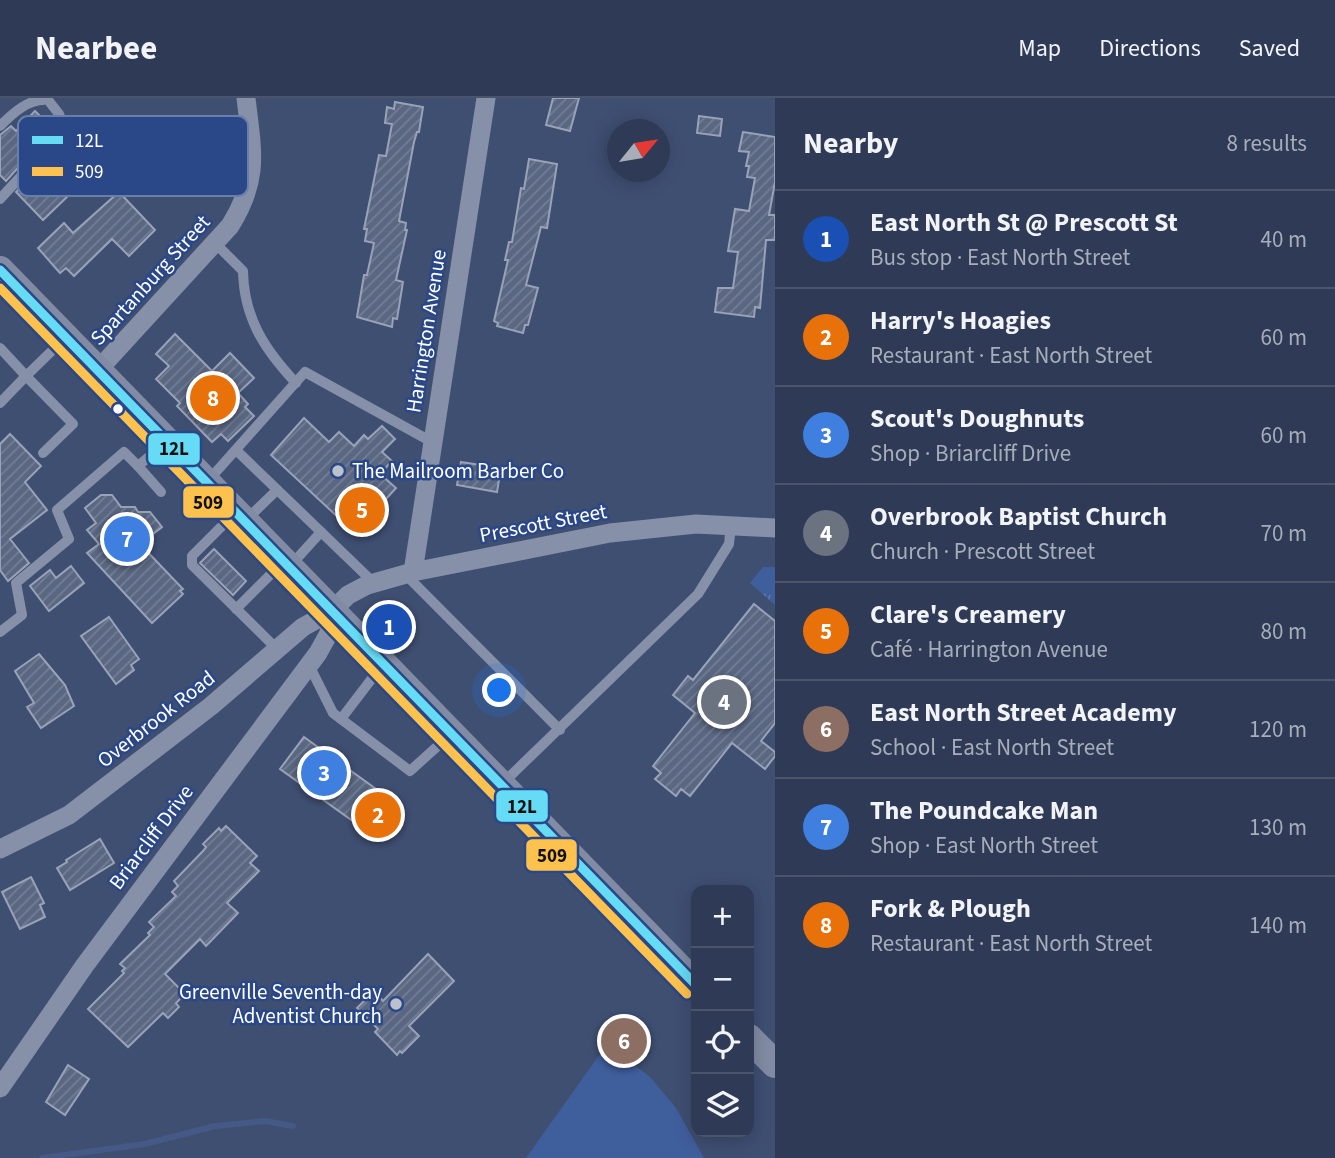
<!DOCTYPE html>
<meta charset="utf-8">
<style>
body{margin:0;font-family:"Source Sans 3",sans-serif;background:#3b4660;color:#f1f3f6}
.controls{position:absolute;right:21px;bottom:21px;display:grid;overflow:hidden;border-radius:14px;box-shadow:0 4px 18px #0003}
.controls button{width:63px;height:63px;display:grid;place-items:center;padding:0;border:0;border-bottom:2px solid #4a556c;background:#2f3b56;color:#f1f3f6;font:35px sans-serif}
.compass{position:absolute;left:607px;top:21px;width:63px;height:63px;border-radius:50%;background:#2f3b56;box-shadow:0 4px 18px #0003;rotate:60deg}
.you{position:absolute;left:500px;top:593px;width:24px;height:24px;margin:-18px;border:5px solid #fff;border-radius:50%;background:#1a73e8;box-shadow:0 0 0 10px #1a73e833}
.badge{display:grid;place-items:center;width:46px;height:46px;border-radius:50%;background:#e797bd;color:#fff;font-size:23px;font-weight:700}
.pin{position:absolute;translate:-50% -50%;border:4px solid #fff;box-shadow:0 2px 7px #0006}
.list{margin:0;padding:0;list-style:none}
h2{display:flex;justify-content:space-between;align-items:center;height:91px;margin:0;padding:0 28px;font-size:30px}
h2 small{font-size:23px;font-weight:400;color:#a7adb9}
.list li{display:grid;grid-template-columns:46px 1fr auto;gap:21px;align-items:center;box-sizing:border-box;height:98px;padding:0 28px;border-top:2px solid #4a556c}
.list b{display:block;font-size:26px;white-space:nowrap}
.list p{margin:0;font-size:23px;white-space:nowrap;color:#a7adb9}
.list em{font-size:23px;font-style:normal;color:#a7adb9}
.icon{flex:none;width:38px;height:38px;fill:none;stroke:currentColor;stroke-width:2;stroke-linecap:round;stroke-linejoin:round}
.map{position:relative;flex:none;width:775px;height:1060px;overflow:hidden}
header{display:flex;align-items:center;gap:42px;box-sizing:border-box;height:98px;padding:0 35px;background:#2f3b56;border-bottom:2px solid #4a556c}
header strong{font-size:33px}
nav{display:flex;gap:38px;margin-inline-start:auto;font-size:24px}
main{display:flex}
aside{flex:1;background:#2f3b56}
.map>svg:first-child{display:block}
</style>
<header>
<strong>Nearbee</strong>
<nav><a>Map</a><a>Directions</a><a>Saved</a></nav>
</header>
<main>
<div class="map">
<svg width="775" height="1060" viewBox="0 0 775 1060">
<defs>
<pattern id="park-tufts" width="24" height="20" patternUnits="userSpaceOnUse" patternTransform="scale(1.75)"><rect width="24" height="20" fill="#3f5e9c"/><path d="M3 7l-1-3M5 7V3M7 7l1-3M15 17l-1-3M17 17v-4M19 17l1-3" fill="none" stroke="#5c76ab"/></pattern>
<pattern id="building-hatch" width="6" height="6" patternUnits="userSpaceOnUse" patternTransform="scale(1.75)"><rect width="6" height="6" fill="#5a6782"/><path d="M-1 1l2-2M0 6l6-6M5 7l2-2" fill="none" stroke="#737e95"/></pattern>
</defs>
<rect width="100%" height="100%" fill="#3f4f72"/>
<path fill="url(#park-tufts)" d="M763 469H775V507L750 485Z"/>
<path fill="#3f5e9c" d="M607 946 650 979 676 1010 704 1060H526Z"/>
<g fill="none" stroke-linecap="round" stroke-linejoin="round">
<path stroke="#445986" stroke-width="6" d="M42 1060 145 1046 215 1028 265 1023 293 1028"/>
</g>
<g fill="url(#building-hatch)" stroke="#99a2b6" stroke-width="2">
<path d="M553 0H579L570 33 546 27Z"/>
<path d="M395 4 423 9 419 34H417L414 44 399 123 406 125 405 132H407L396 182 403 184 397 221 393 220 392 229 357 219 364 177H367L374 145 365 143 367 131H364L379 57 386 58 392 26 385 25 387 9 394 11Z"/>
<path d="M35 13 53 31 6 83 0 77V37L11 28 16 33Z"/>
<path d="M699 18 722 21 720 38 697 35Z"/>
<path d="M743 34 775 39V84L769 117H775V142H766L760 210 755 209 754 219 715 214 718 190H733L738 154 728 153 735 111 749 113 755 80 747 79 749 68H746L749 54 739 53Z"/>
<path d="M529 61 557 66 547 130 541 129 526 187 538 190 528 227H525L523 235 497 228 498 225 494 223 508 162H505L509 144H512L521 90 524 91Z"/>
<path d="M40 69 68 98 43 122 16 94Z"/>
<path d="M119 94 155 132 129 158 112 141 74 178 66 170 60 175 38 150 64 125 73 135Z"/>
<path d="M175 236 212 273 230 255 254 280 238 295 248 306 245 309 254 318 228 343 221 336 212 344 177 308 180 305 156 281 169 268 156 256Z"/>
<path d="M304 320 329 344 339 334 354 348 364 337 368 341 382 328 395 341 382 354 392 363 380 376 396 390 355 435 271 357Z"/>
<path d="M10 336 41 368 25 384 47 412 10 441 29 465 8 483 0 472V346Z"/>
<path d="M461 364 501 370 497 394 457 387Z"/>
<path d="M101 397H112L121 409H135L138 414H150L162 429 140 446 183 491 180 493 183 496 152 525 87 455 99 446 87 432 96 425 85 410Z"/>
<path d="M214 451 246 483 233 497 200 465Z"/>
<path d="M71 468 84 485 49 513 30 488 50 472 56 480Z"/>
<path d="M754 506 775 523V625L761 643 775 654V658L765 671 732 645 690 698 681 691 676 698 655 681 661 675 653 668 695 615 673 597 688 578 693 582Z"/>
<path d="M109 519 139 561 131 567 134 572 116 586 81 538Z"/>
<path d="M39 556 65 587 74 608 41 630 27 609 34 605 15 573Z"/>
<path d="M304 639 401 709 378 741 280 671Z"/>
<path d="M226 728 257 758 250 765 259 773 227 805 238 815 206 848 200 841 165 876 185 896 176 905 179 909 168 920 163 915 128 949 88 911 124 875 122 873 125 870 120 866 150 837 148 835 154 829 149 824 176 798 172 794 178 788 174 783 203 753 206 749 203 746 219 730 221 733Z"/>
<path d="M100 741 114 765 70 792 57 770 67 764 66 762Z"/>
<path d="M31 779 44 805 40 807 45 819 20 831 2 794Z"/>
<path d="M428 856 454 883 409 928 419 938 402 955 400 953 397 957 375 934 378 931 357 910 374 893 383 903Z"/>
<path d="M68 967 89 981 65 1017 46 1004Z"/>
</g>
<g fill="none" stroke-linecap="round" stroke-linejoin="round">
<g stroke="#8690a8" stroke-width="10">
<path d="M0 28C13 15 29 0 48 2L59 16 63 26 58 38 0 101"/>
<path d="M215 145 243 173C244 220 264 251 296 285"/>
<path d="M0 250 26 278 63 242"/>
<path d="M0 305 26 278 73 326 43 355"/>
<path d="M236 352 374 485"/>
<path d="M138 368 161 394"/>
<path d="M207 384 305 274 432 344"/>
<path d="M233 417 192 458V467L277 551"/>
<path d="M247 421 277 392"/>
<path d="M291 467 321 434"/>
<path d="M405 476 560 632"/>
<path d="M236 511 283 464"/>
<path d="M0 534 22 517 16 485 69 441 57 412 124 354 138 368 164 346"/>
<path d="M309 567 333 615 410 673 451 636"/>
<path d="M341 621 383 566"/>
<path d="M504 684 698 496 729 446 731 427"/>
</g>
<g stroke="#8690a8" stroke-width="19">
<path d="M98 272 230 128C260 80 252 53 246 0"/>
<path d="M413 474 486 0"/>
<path d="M0 751 69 717 211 608 303 529 332 513 348 497 367 487 413 474 610 435 696 426 775 430"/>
<path d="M0 990 85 867 318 555 329 535 332 513"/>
</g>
<g stroke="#818ba3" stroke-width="28">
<path d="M0 172 696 887"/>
<path d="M749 940 775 966"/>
</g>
<g stroke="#2a4787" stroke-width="14">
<path id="bus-1" d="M0 172 696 887"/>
</g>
<g stroke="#2a4787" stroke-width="14">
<path id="bus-2" d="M0 190 687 896"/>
</g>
<use href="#bus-1" stroke="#66dbf5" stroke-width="9"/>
<use href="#bus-2" stroke="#fcc24d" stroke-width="9"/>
</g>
<circle fill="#fff" stroke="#2a4787" stroke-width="2.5" cx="118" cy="311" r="6"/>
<g fill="#bcc1ce" stroke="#2a4787" stroke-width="2.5">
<circle cx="338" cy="373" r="7"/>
<circle cx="396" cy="906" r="7"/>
</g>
<g text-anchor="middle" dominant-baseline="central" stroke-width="5" stroke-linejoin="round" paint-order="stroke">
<g font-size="21" fill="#fff" stroke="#2a4787">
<text transform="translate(150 182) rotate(-48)">Spartanburg Street</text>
<text transform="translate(426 233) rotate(-81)">Harrington Avenue</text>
<text transform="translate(543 425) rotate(-11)">Prescott Street</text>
<text transform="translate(156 621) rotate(-38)">Overbrook Road</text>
<text transform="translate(151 739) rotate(-53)">Briarcliff Drive</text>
</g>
<g font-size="21" fill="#fff" stroke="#2a4787" text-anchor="start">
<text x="352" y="373">The Mailroom Barber Co</text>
<text x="382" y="894" text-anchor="end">Greenville Seventh-day<tspan x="382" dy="24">Adventist Church</tspan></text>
</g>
</g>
<rect x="18" y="18" width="230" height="80" rx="10" fill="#2a4787" stroke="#6a7eab" stroke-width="2"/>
<rect x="32" y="38" width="31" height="8" fill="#66dbf5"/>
<rect x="32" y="69" width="31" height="9" fill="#fcc24d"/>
<g font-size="19" fill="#fff">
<text x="75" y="49">12L</text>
<text x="75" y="80">509</text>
</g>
<g stroke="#2a4787" stroke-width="2.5">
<rect x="147" y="334" width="54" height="34" rx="7" fill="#66dbf5"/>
<rect x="182" y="387" width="53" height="34" rx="7" fill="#fcc24d"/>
<rect x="495" y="691" width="54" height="34" rx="7" fill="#66dbf5"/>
<rect x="525" y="740" width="53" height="34" rx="7" fill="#fcc24d"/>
</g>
<g font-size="19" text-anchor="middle" font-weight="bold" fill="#111">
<text x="174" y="357">12L</text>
<text x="208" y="411">509</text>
<text x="522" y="715">12L</text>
<text x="552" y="764">509</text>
</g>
</svg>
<div class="controls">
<button>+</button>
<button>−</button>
<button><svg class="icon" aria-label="locate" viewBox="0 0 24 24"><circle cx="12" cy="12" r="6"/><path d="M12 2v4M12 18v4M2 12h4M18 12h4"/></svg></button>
<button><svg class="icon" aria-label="layers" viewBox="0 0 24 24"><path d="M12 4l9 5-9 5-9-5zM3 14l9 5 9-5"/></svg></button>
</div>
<svg class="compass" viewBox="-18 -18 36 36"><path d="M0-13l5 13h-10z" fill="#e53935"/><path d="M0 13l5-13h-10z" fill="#a7adb9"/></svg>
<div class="you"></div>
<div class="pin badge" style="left:389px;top:529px;background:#1a4fb4">1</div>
<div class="pin badge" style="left:378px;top:717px;background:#e8710a">2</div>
<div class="pin badge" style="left:324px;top:675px;background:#3f7fe0">3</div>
<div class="pin badge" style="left:724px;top:604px;background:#6b7280">4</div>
<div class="pin badge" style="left:362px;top:412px;background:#e8710a">5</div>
<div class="pin badge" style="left:624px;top:943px;background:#8d6e63">6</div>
<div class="pin badge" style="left:127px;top:441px;background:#3f7fe0">7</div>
<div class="pin badge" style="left:213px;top:300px;background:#e8710a">8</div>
</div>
<aside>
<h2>Nearby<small>8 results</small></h2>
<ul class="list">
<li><span class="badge" style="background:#1a4fb4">1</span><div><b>East North St @ Prescott St</b><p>Bus stop · East North Street</p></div><em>40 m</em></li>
<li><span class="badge" style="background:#e8710a">2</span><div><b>Harry's Hoagies</b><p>Restaurant · East North Street</p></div><em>60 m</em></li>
<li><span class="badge" style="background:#3f7fe0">3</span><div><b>Scout's Doughnuts</b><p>Shop · Briarcliff Drive</p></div><em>60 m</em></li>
<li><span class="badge" style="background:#6b7280">4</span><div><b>Overbrook Baptist Church</b><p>Church · Prescott Street</p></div><em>70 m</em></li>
<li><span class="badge" style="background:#e8710a">5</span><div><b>Clare's Creamery</b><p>Café · Harrington Avenue</p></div><em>80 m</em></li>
<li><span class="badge" style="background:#8d6e63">6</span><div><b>East North Street Academy</b><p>School · East North Street</p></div><em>120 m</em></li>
<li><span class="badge" style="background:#3f7fe0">7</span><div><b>The Poundcake Man</b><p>Shop · East North Street</p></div><em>130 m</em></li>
<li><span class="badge" style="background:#e8710a">8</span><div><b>Fork &amp; Plough</b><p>Restaurant · East North Street</p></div><em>140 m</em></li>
</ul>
</aside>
</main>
